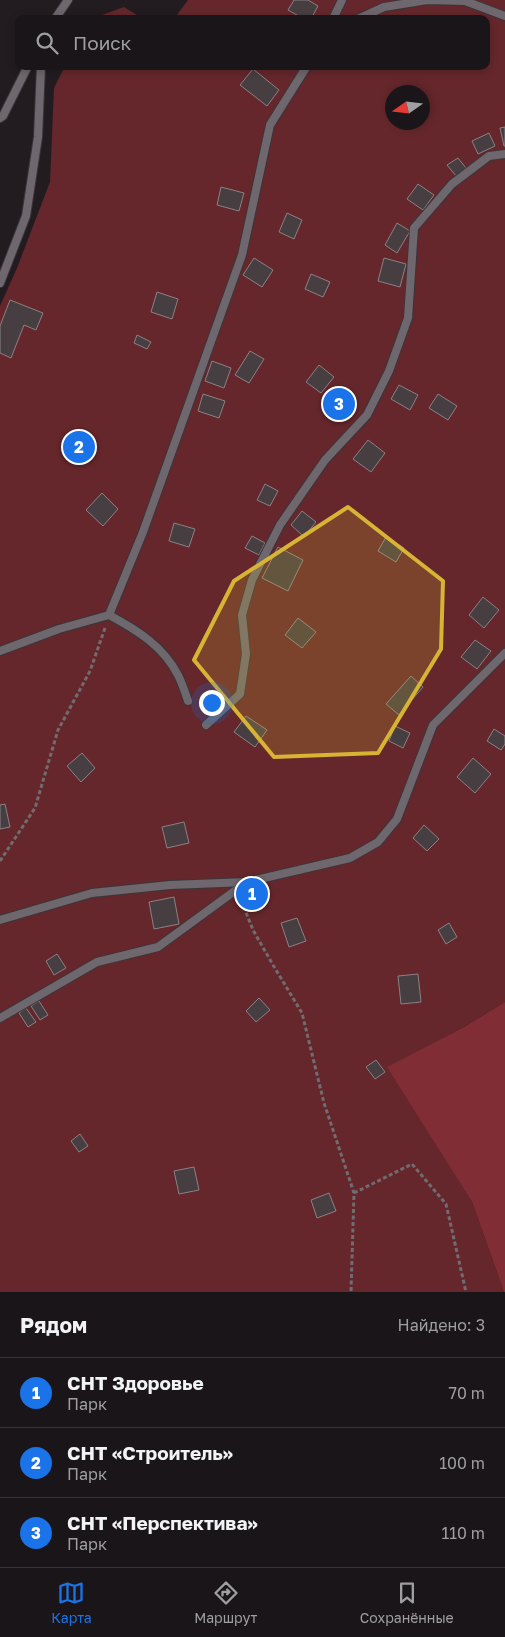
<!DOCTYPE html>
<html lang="ru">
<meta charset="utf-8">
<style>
body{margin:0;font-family:"Golos Text",sans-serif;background:#272226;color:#f1f3f6}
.compass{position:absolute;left:385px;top:85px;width:45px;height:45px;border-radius:50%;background:#1a1519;box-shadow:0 2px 8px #0003;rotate:256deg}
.you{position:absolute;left:211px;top:702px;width:18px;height:18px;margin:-12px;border:4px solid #fff;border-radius:50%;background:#1a73e8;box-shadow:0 0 0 8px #1a73e833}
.badge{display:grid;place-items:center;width:32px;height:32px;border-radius:50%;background:#1a73e8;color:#fff;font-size:16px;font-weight:700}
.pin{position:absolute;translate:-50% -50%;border:2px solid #fff;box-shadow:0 1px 5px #0006}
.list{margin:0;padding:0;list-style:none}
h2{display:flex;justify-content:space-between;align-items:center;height:65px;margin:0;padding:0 20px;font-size:21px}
h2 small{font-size:16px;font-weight:400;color:#9f9fa2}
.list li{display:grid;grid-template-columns:32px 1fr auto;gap:15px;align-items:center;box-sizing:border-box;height:70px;padding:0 20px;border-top:1px solid #383438}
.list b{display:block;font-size:19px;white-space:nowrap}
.list p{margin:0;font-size:16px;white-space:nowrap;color:#9f9fa2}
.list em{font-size:16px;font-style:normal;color:#9f9fa2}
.icon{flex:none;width:28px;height:28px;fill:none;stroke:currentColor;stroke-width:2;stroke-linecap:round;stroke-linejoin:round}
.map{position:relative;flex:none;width:505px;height:1292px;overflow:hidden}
.search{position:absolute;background:#1a1519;box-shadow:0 2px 8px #0003;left:15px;right:15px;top:15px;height:55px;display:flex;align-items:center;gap:12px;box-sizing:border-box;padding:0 18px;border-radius:10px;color:#9f9fa2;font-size:19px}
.sheet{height:275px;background:#1a1519}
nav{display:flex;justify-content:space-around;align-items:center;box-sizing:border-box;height:70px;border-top:1px solid #383438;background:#1a1519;font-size:14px;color:#9f9fa2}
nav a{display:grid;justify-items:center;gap:2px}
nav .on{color:#1a73e8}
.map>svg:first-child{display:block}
</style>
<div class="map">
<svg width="505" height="1292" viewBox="0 0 505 1292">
<rect width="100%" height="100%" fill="#221c21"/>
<g fill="#65272b" fill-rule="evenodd">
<path d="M188 0H505V1002L464 1027 388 1067 472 1202 504 1292H0V306L17 268 50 182 54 88 65 66H486V19H174ZM392 92H422V122H392Z"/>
<path d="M124 7 143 19H91Z"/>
</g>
<path fill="#812d35" d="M505 1002V1292H504L472 1202 387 1067 464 1027Z"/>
<g fill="#473e42" stroke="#8b8185">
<path d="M294 0H308L318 6 311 19H304L288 10Z"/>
<path d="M253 69 279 90 267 106 240 85Z"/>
<path d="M505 127V146H504L500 128Z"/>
<path d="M489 133 495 146 478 154 472 141Z"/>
<path d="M458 158 466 168 456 176 447 165Z"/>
<path d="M418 184 434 195 423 210 407 199Z"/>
<path d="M221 187 244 193 239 211 217 205Z"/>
<path d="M287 213 302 220 294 239 279 232Z"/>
<path d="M397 223 410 231 397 253 385 245Z"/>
<path d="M254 258 273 270 262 287 243 275Z"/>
<path d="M384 258 406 264 400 287 378 281Z"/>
<path d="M311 274 330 282 323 297 305 289Z"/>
<path d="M157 292 178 299 172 319 151 312Z"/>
<path d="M10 300 43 313 36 330 24 325 11 358 0 353V326Z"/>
<path d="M137 335 151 342 147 349 134 343Z"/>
<path d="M250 351 264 359 249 383 235 375Z"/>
<path d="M212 361 231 368 224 388 205 381Z"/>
<path d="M319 365 334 377 321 393 306 382Z"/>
<path d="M399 385 418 395 410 410 391 399Z"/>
<path d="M203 394 225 401 219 418 198 411Z"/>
<path d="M438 394 457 406 448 420 429 408Z"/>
<path d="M368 440 385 453 371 472 353 459Z"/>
<path d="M265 484 278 491 270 506 257 500Z"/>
<path d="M102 493 118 509 103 526 86 510Z"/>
<path d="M302 511 316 522 304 537 291 525Z"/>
<path d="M174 523 195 529 189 547 169 541Z"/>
<path d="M252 536 265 543 259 555 245 548Z"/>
<path d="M386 537 404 548 396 562 378 551Z"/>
<path d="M278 547 303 560 288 591 262 578Z"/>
<path d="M483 597 499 610 484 628 469 615Z"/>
<path d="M298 618 316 632 302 648 285 635Z"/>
<path d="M475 640 491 651 477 669 461 657Z"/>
<path d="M411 676 423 687 399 715 386 704Z"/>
<path d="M246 716 267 730 255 747 234 732Z"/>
<path d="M395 726 410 733 403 748 389 741Z"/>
<path d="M494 729 505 736V744L501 750 487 741Z"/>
<path d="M82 753 95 768 81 782 67 766Z"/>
<path d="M473 758 491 774 475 793 457 777Z"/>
<path d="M5 804 10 827 0 829V805Z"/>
<path d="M184 822 189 843 167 848 162 827Z"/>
<path d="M424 825 439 839 427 851 413 838Z"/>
<path d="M174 897 179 924 154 929 149 902Z"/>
<path d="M297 918 306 941 289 947 281 923Z"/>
<path d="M449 923 457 937 446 944 438 930Z"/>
<path d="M57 954 66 968 54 975 46 961Z"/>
<path d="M418 974 421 1002 401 1004 398 976Z"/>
<path d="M259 998 270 1010 256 1022 246 1011Z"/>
<path d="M39 1001 48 1015 40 1020 31 1006Z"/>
<path d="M26 1008 36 1022 28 1027 19 1013Z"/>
<path d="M376 1060 385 1072 375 1079 366 1067Z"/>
<path d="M80 1134 88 1146 79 1152 71 1141Z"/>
<path d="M194 1167 199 1190 179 1194 174 1171Z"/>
<path d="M329 1193 336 1211 317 1218 311 1200Z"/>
</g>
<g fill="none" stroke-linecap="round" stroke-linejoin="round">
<g stroke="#3a363a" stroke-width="10">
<g id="lane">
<path d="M55 19 68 0"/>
<path d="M333 19 342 0"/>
<path d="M358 19 384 7 427 0 465 1 505 16"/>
<path d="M0 118 3 116 28 66"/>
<path d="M0 283 26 216 38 137 41 66"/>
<path d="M109 615 143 532 242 255 270 125 307 66"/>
<path d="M0 651 59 629 109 615C137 630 163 646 178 675 182 683 185 692 188 701"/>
<path d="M206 725 240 694 246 654 242 615 252 580 280 525 325 460 367 415 389 371 408 318 414 228 452 184 489 156 505 154"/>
<path d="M0 920 92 893 170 885 247 882 350 858 378 842 397 819 433 725 505 653"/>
<path d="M0 1018 97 962 158 947 247 882"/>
</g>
</g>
<g stroke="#716c71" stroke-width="3" stroke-dasharray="4 2.5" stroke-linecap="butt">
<path d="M0 861 35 808 58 730 90 671 105 628"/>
<path d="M244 900 245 910 253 930 273 965 302 1013 324 1103 354 1193 351 1292"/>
<path d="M354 1193 412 1164 446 1204 466 1292"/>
</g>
<use href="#lane" stroke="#6e676e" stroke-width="8"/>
</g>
<path fill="#d7b434" fill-opacity="0.2" stroke="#d7b434" stroke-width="4" stroke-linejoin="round" d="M348 507 443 581 441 649 378 753 274 757 194 660 234 581Z"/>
</svg>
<svg class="compass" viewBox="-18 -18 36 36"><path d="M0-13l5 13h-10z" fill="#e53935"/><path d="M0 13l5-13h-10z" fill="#9f9fa2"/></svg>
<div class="you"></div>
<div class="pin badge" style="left:252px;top:894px">1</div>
<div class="pin badge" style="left:79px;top:447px">2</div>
<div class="pin badge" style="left:339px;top:404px">3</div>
<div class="search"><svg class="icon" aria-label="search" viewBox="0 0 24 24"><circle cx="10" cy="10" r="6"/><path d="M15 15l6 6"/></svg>Поиск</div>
</div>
<section class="sheet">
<h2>Рядом<small>Найдено: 3</small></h2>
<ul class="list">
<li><span class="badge">1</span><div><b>СНТ Здоровье</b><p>Парк</p></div><em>70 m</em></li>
<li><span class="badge">2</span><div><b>СНТ «Строитель»</b><p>Парк</p></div><em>100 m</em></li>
<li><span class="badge">3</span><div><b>СНТ «Перспектива»</b><p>Парк</p></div><em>110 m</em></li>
</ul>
</section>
<nav>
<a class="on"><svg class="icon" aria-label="map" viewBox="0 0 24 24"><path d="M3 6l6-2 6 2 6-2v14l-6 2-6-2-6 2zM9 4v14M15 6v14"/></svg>Карта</a>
<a><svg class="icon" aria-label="directions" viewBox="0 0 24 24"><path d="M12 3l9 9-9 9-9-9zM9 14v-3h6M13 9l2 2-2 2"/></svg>Маршрут</a>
<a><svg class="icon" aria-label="saved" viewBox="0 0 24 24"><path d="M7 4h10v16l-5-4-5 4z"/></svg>Сохранённые</a>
</nav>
